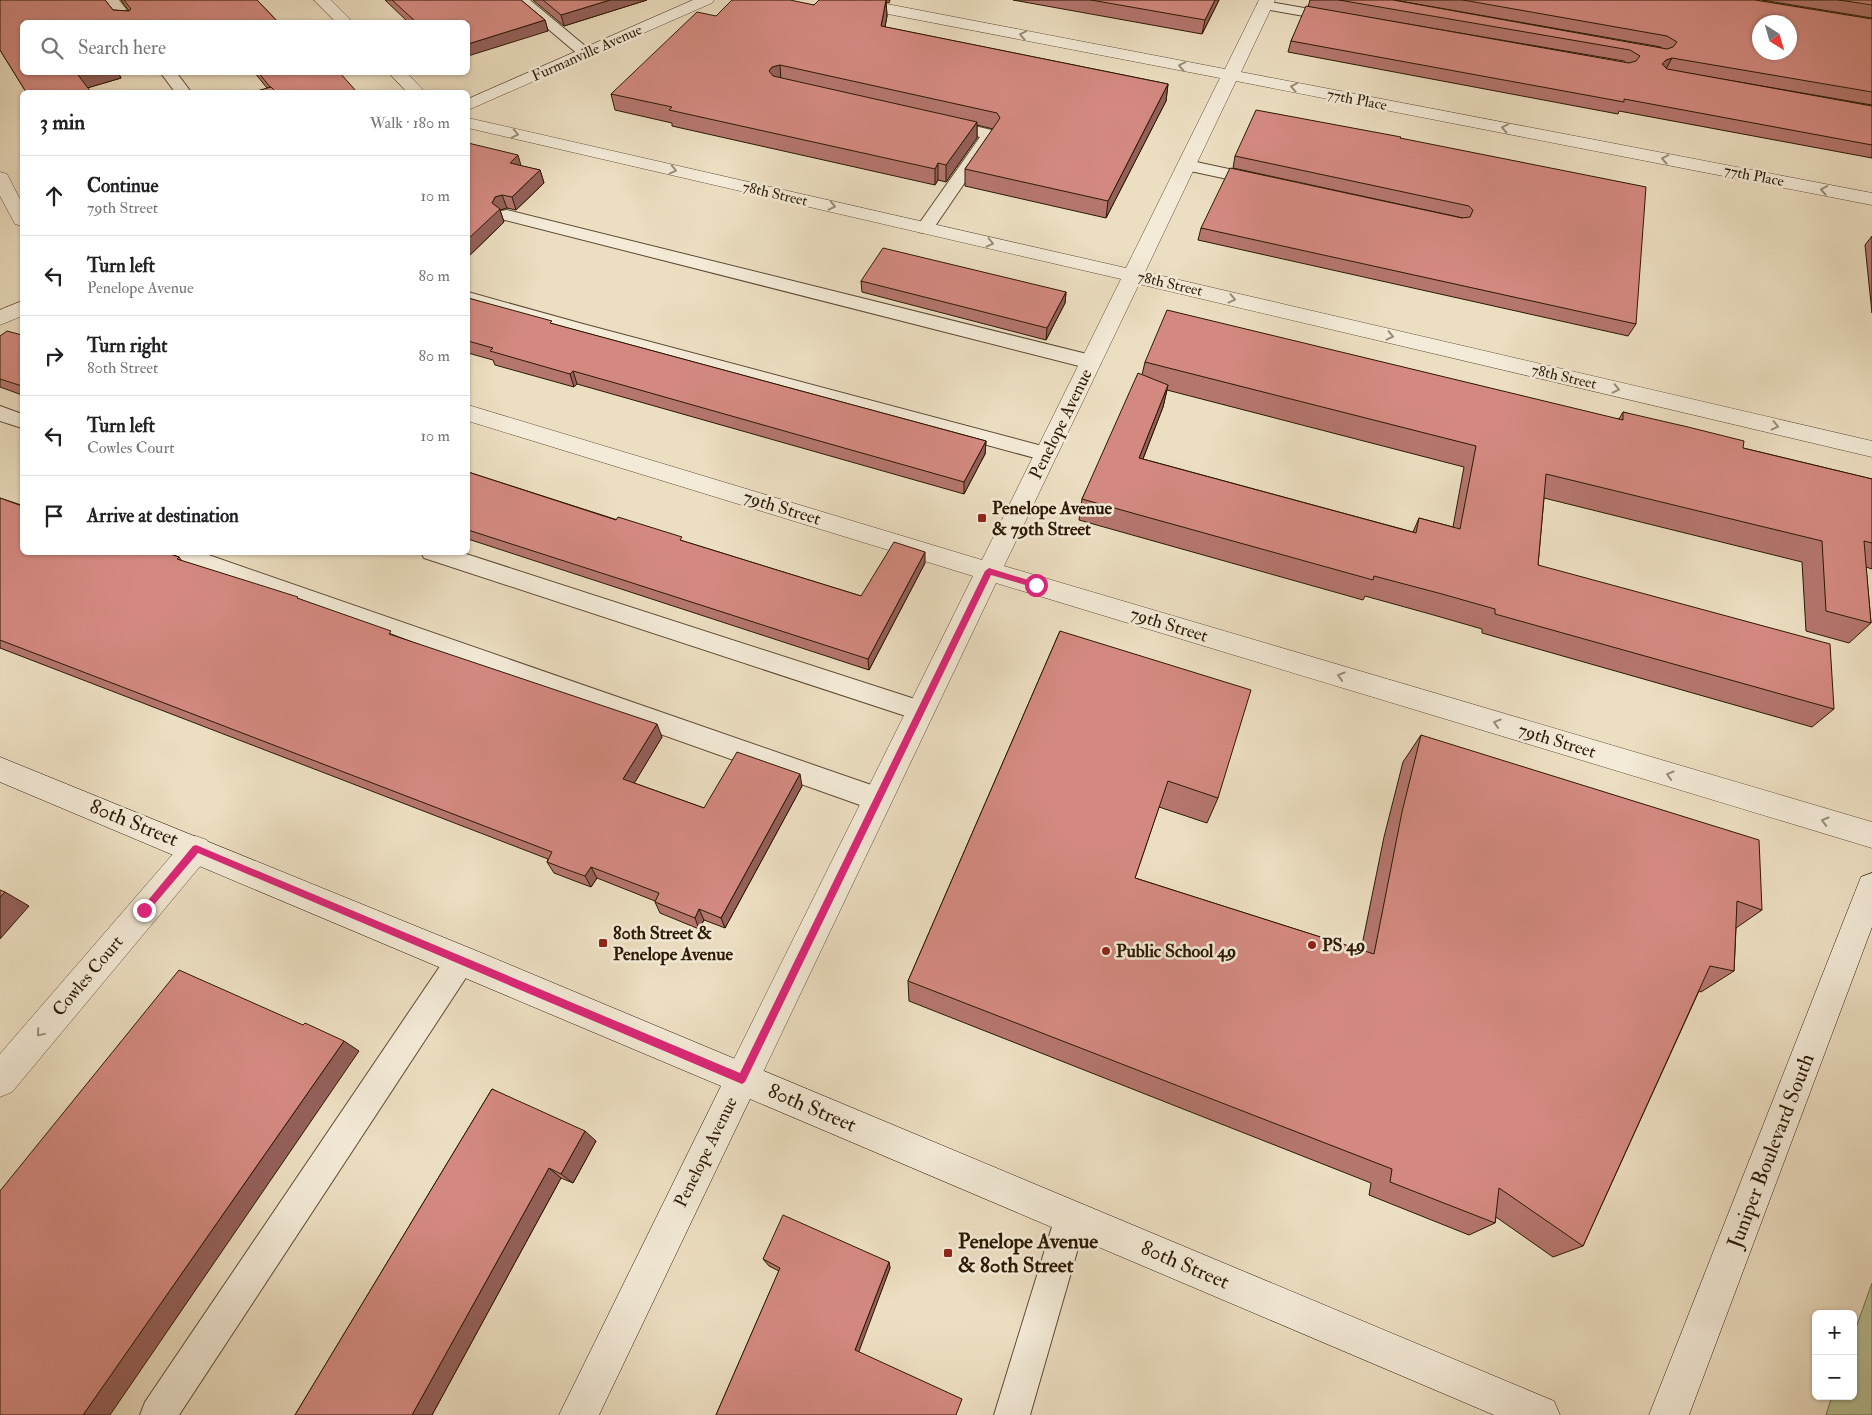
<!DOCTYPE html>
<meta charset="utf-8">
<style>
body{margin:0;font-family:"IM FELL Double Pica",serif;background:#f6f6f6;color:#202124}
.controls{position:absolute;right:15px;bottom:15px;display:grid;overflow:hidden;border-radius:8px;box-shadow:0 1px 4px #0004}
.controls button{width:45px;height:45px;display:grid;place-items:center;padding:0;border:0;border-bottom:1px solid #e0e0e0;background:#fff;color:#202124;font:25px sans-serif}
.compass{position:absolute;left:1752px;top:15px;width:45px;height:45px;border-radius:50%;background:#fff;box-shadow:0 1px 4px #0004;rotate:143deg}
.stop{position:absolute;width:15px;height:15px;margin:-11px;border:4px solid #db2777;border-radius:50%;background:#fff}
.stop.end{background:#db2777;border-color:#fff;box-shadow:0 1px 5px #0008}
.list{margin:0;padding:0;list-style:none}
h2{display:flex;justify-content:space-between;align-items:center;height:65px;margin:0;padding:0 20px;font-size:21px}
h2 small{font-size:16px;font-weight:400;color:#757577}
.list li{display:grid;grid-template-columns:32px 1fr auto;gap:15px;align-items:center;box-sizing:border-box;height:80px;padding:0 20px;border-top:1px solid #e0e0e0}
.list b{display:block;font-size:19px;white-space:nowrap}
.list p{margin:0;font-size:16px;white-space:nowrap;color:#757577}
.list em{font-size:16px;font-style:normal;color:#757577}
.icon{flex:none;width:28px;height:28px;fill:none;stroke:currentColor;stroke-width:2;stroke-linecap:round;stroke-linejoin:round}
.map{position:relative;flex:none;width:1872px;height:1415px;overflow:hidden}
.search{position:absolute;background:#fff;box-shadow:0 1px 4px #0004;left:20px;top:20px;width:450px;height:55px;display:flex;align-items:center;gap:12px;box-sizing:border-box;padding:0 18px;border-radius:8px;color:#757577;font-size:19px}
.panel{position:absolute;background:#fff;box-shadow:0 1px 4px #0004;left:20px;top:90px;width:450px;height:465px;border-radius:8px}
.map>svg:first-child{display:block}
</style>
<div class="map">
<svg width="1872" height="1415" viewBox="0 0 1872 1415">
<rect width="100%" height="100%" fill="#ecdec1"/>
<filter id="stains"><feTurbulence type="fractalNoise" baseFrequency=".004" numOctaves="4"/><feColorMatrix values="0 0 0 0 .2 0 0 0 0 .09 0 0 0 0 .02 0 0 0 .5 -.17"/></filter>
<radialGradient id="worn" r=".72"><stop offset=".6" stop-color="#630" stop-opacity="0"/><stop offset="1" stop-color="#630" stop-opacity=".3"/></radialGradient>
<path fill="#b6c194" stroke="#716d4c" d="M1872 1283V1415H1826L1832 1396H1853V1336Z"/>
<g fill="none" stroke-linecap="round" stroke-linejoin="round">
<g stroke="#5c4a32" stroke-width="2">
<g id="lane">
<path d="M104 0H119L136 22H122Z"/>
<path d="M514 0H530L590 50 593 53 590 56H580Z"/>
<path d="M1264 1 1338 14 1343 15 1345 18 1343 21 1338 22 1259 8 1257 5 1259 2Z"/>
<path d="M160 72H176L191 92H175Z"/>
<path d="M944 119 996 131 998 134 931 232 925 233 919 232 916 228 980 137 938 127 936 124 938 121Z"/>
<path d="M1187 160 1266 177 1269 181 1266 185 1260 186 1181 169 1179 165 1181 161Z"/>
<path d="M507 210 1091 355 1098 357 1101 362 1098 367 1091 369 501 219 498 215 501 211Z"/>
<path d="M468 292 583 324 1046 447 1053 449 1057 454 1053 459 1046 461 468 304Z"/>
<path d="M0 406 22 414V428L0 421Z"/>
<path d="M162 552H200L877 787 886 791 890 799 886 807 877 811 165 558Z"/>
<path d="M421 552H460L921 701 930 704 934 711 930 718 921 721 424 558Z"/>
<path d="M461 946 471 950 475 960 471 970 179 1415H140L145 1402 451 950Z"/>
<path d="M1071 1201 1083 1205 1087 1217 1030 1415H994L1055 1217 1059 1205Z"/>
</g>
</g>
<g stroke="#5c4a32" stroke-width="1">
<g id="street">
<path d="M314 0H331L353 22H336Z"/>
<path d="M693 0H714L712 3 468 110V99Z"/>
<path d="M833 0H866L1225 69 1259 0H1275L1241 72 1872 193V205L1236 81 1145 272 1872 441V457L1139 284 1004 566 1872 822V848L996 583 754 1091 742 1096 730 1091 725 1079 730 1067 973 576 468 421V405L982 560 1121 279 468 128V118L1126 268 1220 78 841 5 835 3Z"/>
<path d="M388 72H406L425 92H407Z"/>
<path d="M0 172 7 174 22 203V226L15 224 0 196Z"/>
<path d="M22 301V316L0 325V310Z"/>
<path d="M196 836 207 840 211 849 207 858 12 1092 0 1097V1054L185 840Z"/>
</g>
</g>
<g stroke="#2c1903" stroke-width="1">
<g id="secondary">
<path d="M0 757 472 949 1554 1401 1560 1415H1494L750 1099 599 1415H559L721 1086 0 782Z"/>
<path d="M1872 873V927L1689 1415H1649L1857 887 1861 877Z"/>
</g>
</g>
<use href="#lane" fill="#f3ead7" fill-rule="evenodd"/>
<use href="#street" fill="#f3ead7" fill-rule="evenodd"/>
<use href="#secondary" fill="#f3ead7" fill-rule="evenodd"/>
</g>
<g fill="#b5766e" stroke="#2c1903" fill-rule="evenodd">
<path d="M0 0H105L113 10 129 11 121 0H257L278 22H22V72H118L121 78 87 88 91 92H26L0 50Z"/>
<path d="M385 0H521L545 20 548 31 468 22H408Z"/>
<path d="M533 0H647L564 26Z"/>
<path d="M819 0H890L889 3 886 2 887 16 885 27 1168 84 1166 101 1106 218 965 186V169L993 129 977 125V138L946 182 938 180 935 185 672 126V123L615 110 611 94 716 16 814 5Z"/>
<path d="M1013 0H1219L1202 34Z"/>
<path d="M1310 0H1393L1663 49 1661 47 1394 0H1755L1872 19V105L1675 71 1872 106V158L1619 111 1618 114 1288 52 1291 41 1308 7ZM1308 7 1624 61 1626 63Z"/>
<path d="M1762 0H1872V18Z"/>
<path d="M254 72H339L267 88Z"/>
<path d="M1400 138 1636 324 1628 336 1198 240 1201 228 1463 218 1233 168 1235 156Z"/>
<path d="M468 143 521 166 540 170 544 183 516 210 507 208 500 210 504 222 468 257Z"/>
<path d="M1872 236V313L1865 245Z"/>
<path d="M861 281 1066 292 1065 303 1046 340 862 292Z"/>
<path d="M468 298 553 324 986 441 985 454 964 494 577 384 574 387 495 365 493 360 468 353Z"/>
<path d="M22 335V395L0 387V336Z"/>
<path d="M1145 362 1619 419 1623 412 1743 448 1872 479V569L1866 567 1871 623 1849 643 1806 631 1802 562 1544 498 1538 565 1834 709 1812 727 1482 633V629L1430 614 1365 596 1363 600 1079 520 1082 499 1142 375ZM1167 390 1464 467 1453 527 1419 518 1413 532 1143 459 1163 407Z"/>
<path d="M468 472 683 541 861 596 925 563 869 670 468 539Z"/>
<path d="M0 498 179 557 182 561 299 599 662 737 634 783 704 808 802 786 725 928 704 920 699 929 660 913 655 902V901L597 878 591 887 575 881 554 873 547 862 548 859 0 648Z"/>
<path d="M1060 631 1218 798 1207 823 1159 807 1135 878 1361 950 1384 837 1403 762 1421 735 1762 910 1736 928 1734 971 1701 992 1699 991 1583 1246 1553 1257 1496 1217 1495 1223 1469 1235 1369 1195 1371 1183 909 1001 908 981Z"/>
<path d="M492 1089 596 1141 573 1183 561 1178 432 1415H295Z"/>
<path d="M763 1259 889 1262 890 1268 858 1351 716 1415 779 1271 769 1266Z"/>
</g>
<g fill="#94605a" stroke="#2c1903">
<path d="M610 0H647L564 26 561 15Z"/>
<path d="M886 0 887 16 882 42 881 26Z"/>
<path d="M1215 0H1219L1202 34 1205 20Z"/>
<path d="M545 20 548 31 468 56V44Z"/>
<path d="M1672 58 1666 69 1662 64 1666 60Z"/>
<path d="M780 65 781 81 774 83 769 71 772 67Z"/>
<path d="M86 72H118L121 78 87 88 78 75Z"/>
<path d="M1168 84 1166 101 1106 218 1108 201Z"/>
<path d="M977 122V138L946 182V165Z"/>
<path d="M518 155 522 169 510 163Z"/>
<path d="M938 163V180L935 185V169Z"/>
<path d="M540 170 544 183 516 210 512 197Z"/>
<path d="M502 195 507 208 500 210 504 222 468 257V239L492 203 495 197Z"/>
<path d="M1066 292 1065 303 1046 340 1047 328Z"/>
<path d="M573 371 577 384 574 387 570 374Z"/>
<path d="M1168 385 1163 407 1135 479 1139 458Z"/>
<path d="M986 441 985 454 964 494V482Z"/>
<path d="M925 552V563L869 670 868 659Z"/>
<path d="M657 724 662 737 629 792 623 779Z"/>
<path d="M800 774 802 786 725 928 721 918Z"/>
<path d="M591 867 597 878 591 887 585 876Z"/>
<path d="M5 892 29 906 0 939V897Z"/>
<path d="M699 909 704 920 699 929 695 918Z"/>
<path d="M344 1041 359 1051 110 1415H83Z"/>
<path d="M585 1131 596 1141 573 1183 561 1174Z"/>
<path d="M549 1168 561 1178 432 1415H412Z"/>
<path d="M889 1262 890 1268 858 1354 855 1350Z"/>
</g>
<g fill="#d38980" stroke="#2c1903" fill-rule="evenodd">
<path d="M0 0H105L113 10 129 11 131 9 124 0H257L278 22H22V72H86L78 75 91 92H26L0 50Z"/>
<path d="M392 0H521L545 20 468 44V22H416Z"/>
<path d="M543 0H610L561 15Z"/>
<path d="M732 0H790L814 5 819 0H886L881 26 1168 84 1108 201 965 169 1000 118 997 113 780 65 772 67 769 71 773 76 977 122 946 165 938 163 935 169 669 110 672 107 611 94 697 12 716 16Z"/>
<path d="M1091 0H1215L1205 20Z"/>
<path d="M1339 0H1393L1667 49 1673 47 1677 42 1667 36 1463 0H1755L1872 19V92L1672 58 1666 60 1662 64 1667 69 1872 106V145L1624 99V102L1291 41 1306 6 1629 63 1636 61 1640 56 1630 50ZM1760 22H1790V52H1760Z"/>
<path d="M1839 0H1872V5Z"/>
<path d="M258 72H339L357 92H276L271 87H270Z"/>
<path d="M271 87 276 92H253Z"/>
<path d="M1256 110 1401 137 1400 138 1646 187 1636 324 1201 228 1230 168 1462 218 1470 217 1473 210 1469 206 1235 156Z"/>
<path d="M468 143 518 155 510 163 540 170 512 197 502 195 495 197 492 203 500 209 468 239Z"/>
<path d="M883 248 1066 292 1047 328 861 281Z"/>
<path d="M468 298 552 321 550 323 986 441 964 482 573 371 570 374 490 351 493 348 468 341Z"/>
<path d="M1167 310 1623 420V412L1688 427 1744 441 1743 448 1872 479V543L1864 541 1871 623 1826 611 1822 541 1546 474 1538 565 1830 644 1834 709 1495 614V609L1442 594 1374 576 1373 580 1082 499 1138 373 1168 385 1139 458 1416 533 1419 518 1460 529 1476 446 1145 362Z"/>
<path d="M7 331 22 335V386L0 379V336Z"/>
<path d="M468 472 616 520 618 517 682 537 680 540 861 596 894 542 925 552 868 659 468 530Z"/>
<path d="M0 498 22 506V552H164L179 557 177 559 298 597 297 598 391 631 389 634 657 724 623 779 704 808 737 752 800 774 721 918 699 909 695 918 655 902 659 893 591 867 585 876 568 870 547 862 552 852 0 640Z"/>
<path d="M1060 631 1251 690 1218 798 1168 781 1135 878 1374 954 1402 812 1421 735 1759 840 1762 910 1737 901 1734 971 1710 966 1583 1246 1499 1188 1495 1223 1390 1182 1392 1169 908 981Z"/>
<path d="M0 890 5 892 0 897Z"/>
<path d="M179 970 303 1025 305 1023 344 1041 83 1415H0V1191Z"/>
<path d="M492 1089 585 1131 561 1174 549 1168 412 1415H295Z"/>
<path d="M783 1215 889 1262 855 1350 962 1399 956 1415H716L780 1268 763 1259Z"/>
</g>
<defs><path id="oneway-chevron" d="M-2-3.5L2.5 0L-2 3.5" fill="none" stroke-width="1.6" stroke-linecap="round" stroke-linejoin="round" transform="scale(1.25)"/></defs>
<g stroke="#998c78">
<use href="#oneway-chevron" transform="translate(1023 35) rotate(-169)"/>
<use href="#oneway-chevron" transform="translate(1182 66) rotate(-169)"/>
<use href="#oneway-chevron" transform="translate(1294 87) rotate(-169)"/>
<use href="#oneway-chevron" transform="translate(1505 128) rotate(-169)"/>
<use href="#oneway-chevron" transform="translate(515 134) rotate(13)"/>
<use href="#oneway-chevron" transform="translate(1665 159) rotate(-169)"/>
<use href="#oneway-chevron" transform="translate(673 170) rotate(13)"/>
<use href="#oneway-chevron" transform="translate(1824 190) rotate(-169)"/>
<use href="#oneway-chevron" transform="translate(832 206) rotate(13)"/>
<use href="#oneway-chevron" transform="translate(990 243) rotate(13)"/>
<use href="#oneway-chevron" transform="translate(1232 299) rotate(13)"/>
<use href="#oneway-chevron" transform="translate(1390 336) rotate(13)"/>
<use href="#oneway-chevron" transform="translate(1616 389) rotate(13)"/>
<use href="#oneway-chevron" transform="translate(1775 426) rotate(13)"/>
<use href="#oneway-chevron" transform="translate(1341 676) rotate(-163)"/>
<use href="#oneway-chevron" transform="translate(1497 723) rotate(-163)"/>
<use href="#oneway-chevron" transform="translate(1670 775) rotate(-163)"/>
<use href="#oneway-chevron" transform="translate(1825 821) rotate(-164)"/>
<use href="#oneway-chevron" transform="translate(40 1033) rotate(130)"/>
</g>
<path fill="#db2777" d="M989 568 1038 583 1040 585 1036 588 991 575 745 1082 742 1084 198 853 147 913H141L140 910 193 846 196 845 740 1073 985 571Z"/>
<g fill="#8f2418" stroke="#f3ead7" stroke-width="2">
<rect x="977" y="513" width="10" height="10" rx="2.5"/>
<rect x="598" y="938" width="10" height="10" rx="2.5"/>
<circle cx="1312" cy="945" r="5"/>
<circle cx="1106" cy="951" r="5"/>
<rect x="943" y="1248" width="10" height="10" rx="2.5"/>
</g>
<g text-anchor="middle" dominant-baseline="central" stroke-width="5" stroke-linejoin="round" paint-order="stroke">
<g font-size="15" fill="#2c1903" stroke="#f3ead7">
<text transform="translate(587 53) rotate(-24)">Furmanville Avenue</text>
<text transform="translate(1357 100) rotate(11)">77th Place</text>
<text transform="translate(1754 176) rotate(11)">77th Place</text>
<text transform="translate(775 194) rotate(13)">78th Street</text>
<text transform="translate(1170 284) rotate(13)">78th Street</text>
<text transform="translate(1564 377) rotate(13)">78th Street</text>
</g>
<g font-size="18" fill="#2c1903" stroke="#f3ead7">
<text transform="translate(1061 424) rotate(-64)">Penelope Avenue</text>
<text transform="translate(782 508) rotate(17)">79th Street</text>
<text transform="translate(1169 625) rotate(17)">79th Street</text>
<text transform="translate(1557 741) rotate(17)">79th Street</text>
<text transform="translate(88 976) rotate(-50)">Cowles Court</text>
<text transform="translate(706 1152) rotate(-64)">Penelope Avenue</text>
</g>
<g font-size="18" font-weight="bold" fill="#2c1903" stroke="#f3ead7" text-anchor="start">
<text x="992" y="508">Penelope Avenue<tspan x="992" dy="21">&amp; 79th Street</tspan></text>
<text x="613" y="933">80th Street &amp;<tspan x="613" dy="21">Penelope Avenue</tspan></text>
<text x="1322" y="945">PS 49</text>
<text x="1116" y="951">Public School 49</text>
</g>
<g font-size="21" fill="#2c1903" stroke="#f3ead7">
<text transform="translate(134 823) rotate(22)">80th Street</text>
<text transform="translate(812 1108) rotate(23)">80th Street</text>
<text transform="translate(1771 1151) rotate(-69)">Juniper Boulevard South</text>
<text transform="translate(1185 1265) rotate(23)">80th Street</text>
</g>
<g font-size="21" font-weight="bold" fill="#2c1903" stroke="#f3ead7" text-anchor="start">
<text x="958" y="1241">Penelope Avenue<tspan x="958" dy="24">&amp; 80th Street</tspan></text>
</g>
</g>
<rect width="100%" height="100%" filter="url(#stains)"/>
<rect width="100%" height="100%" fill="url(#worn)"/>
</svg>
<div class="controls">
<button>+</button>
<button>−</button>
</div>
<svg class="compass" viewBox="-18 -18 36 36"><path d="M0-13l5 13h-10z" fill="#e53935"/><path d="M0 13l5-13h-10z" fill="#757577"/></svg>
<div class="stop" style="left:1036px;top:585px"></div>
<div class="stop end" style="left:144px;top:910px"></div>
<div class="search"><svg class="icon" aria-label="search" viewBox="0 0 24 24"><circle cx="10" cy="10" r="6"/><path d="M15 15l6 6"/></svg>Search here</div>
<section class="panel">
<h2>3 min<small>Walk · 180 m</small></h2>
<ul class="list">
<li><svg class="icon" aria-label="ahead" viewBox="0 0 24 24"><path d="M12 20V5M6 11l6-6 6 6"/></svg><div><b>Continue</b><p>79th Street</p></div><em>10 m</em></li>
<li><svg class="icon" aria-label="left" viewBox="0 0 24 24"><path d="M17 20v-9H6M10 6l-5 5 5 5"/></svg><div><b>Turn left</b><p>Penelope Avenue</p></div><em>80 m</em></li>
<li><svg class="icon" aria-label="right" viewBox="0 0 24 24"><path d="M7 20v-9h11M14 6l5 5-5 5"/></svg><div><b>Turn right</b><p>80th Street</p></div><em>80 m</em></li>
<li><svg class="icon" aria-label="left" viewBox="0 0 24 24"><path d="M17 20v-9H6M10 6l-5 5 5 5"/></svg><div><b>Turn left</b><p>Cowles Court</p></div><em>10 m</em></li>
<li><svg class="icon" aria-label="arrive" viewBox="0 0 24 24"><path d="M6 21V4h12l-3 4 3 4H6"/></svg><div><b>Arrive at destination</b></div></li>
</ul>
</section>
</div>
